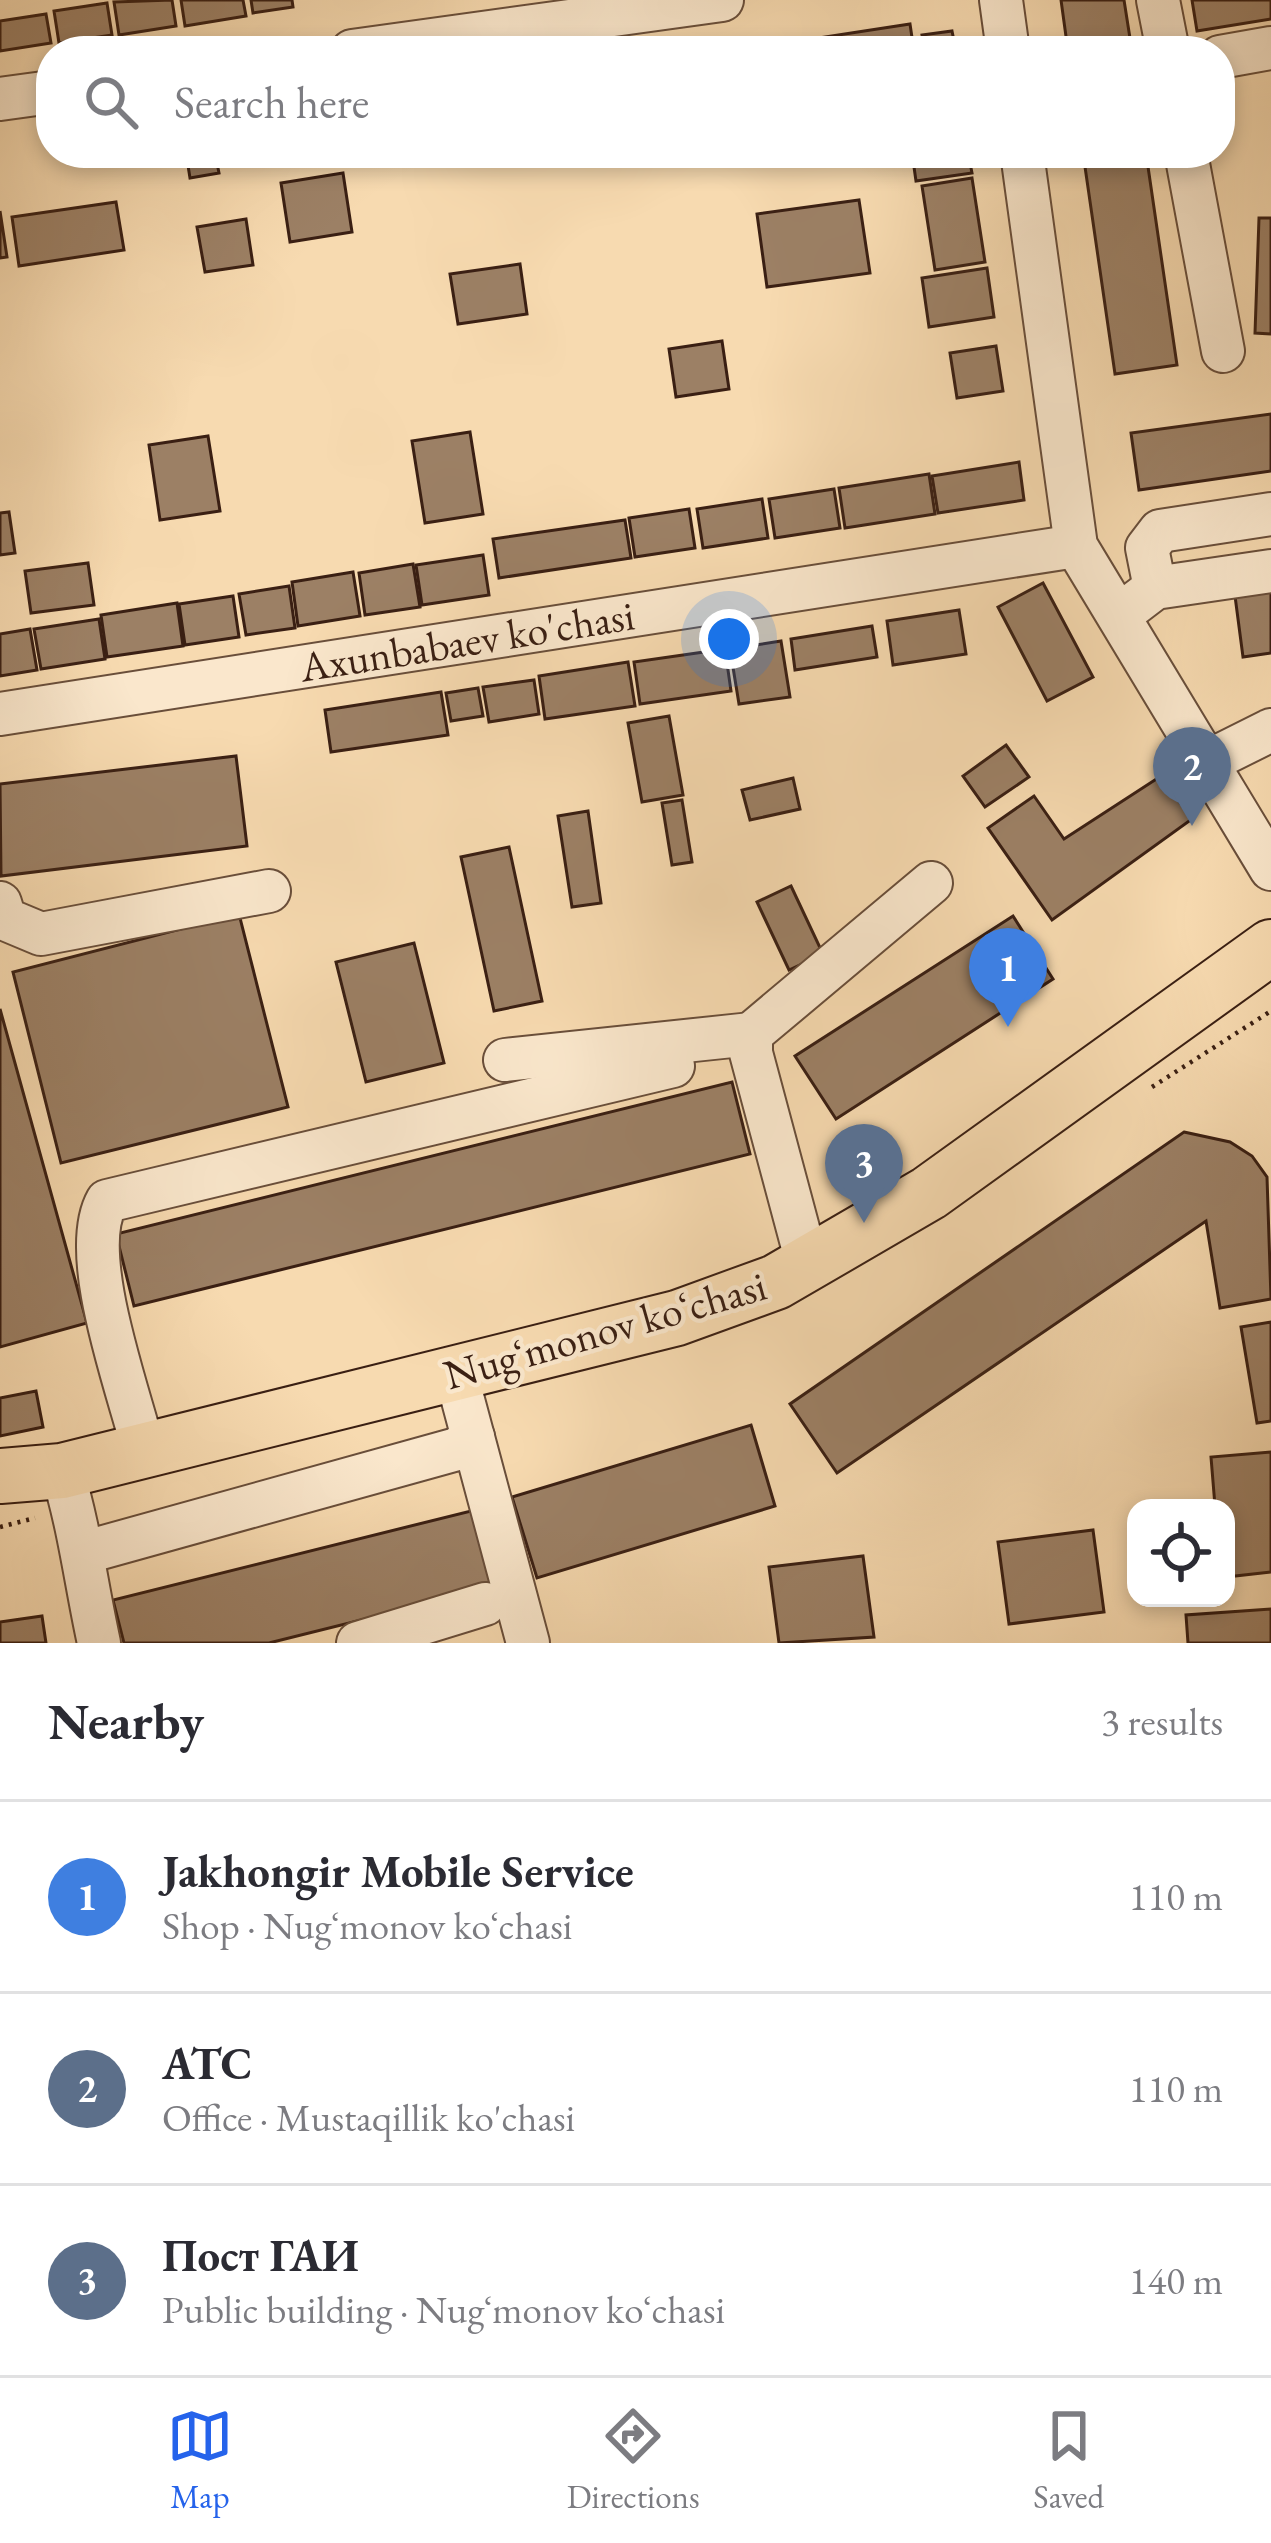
<!DOCTYPE html>
<meta charset="utf-8">
<style>
body{margin:0;font-family:"EB Garamond",serif;background:#f2f2f3;color:#2b2b33}
.controls{position:absolute;right:36px;bottom:36px;display:grid;overflow:hidden;border-radius:24px;box-shadow:0 6px 18px #0003}
.controls button{width:108px;height:108px;display:grid;place-items:center;padding:0;border:0;border-bottom:3px solid #e1e1e2;background:#fff;color:#2b2b33;font:60px sans-serif}
.you{position:absolute;left:729px;top:639px;width:42px;height:42px;margin:-30px;border:9px solid #fff;border-radius:50%;background:#1a73e8;box-shadow:0 0 0 18px #1a73e833}
.badge{display:grid;place-items:center;width:78px;height:78px;border-radius:50%;background:#2563eb;color:#fff;font-size:39px;font-weight:700}
.pin{position:absolute;translate:-50% -99px;filter:drop-shadow(0 3px 6px #0008)}
.pin::after{content:'';position:absolute;top:63px;width:42px;height:36px;background:inherit;clip-path:polygon(0 0,100% 0,50% 100%)}
.list{margin:0;padding:0;list-style:none}
h2{display:flex;justify-content:space-between;align-items:center;height:156px;margin:0;padding:0 48px;font-size:51px}
h2 small{font-size:39px;font-weight:400;color:#7c7c81}
.list li{display:grid;grid-template-columns:78px 1fr auto;gap:36px;align-items:center;box-sizing:border-box;height:192px;padding:0 48px;border-top:3px solid #e1e1e2}
.list b{display:block;font-size:45px;white-space:nowrap}
.list p{margin:0;font-size:39px;white-space:nowrap;color:#7c7c81}
.list em{font-size:39px;font-style:normal;color:#7c7c81}
.icon{flex:none;width:66px;height:66px;fill:none;stroke:currentColor;stroke-width:2;stroke-linecap:round;stroke-linejoin:round}
.map{position:relative;flex:none;width:1271px;height:1643px;overflow:hidden}
.search{position:absolute;background:#fff;box-shadow:0 6px 18px #0003;left:36px;right:36px;top:36px;height:132px;display:flex;align-items:center;gap:30px;box-sizing:border-box;padding:0 42px;border-radius:48px;color:#7c7c81;font-size:45px}
.sheet{height:732px;background:#fff}
nav{display:flex;justify-content:space-around;align-items:center;box-sizing:border-box;height:168px;border-top:3px solid #e1e1e2;background:#fff;font-size:33px;color:#7c7c81}
nav a{display:grid;justify-items:center;gap:6px}
nav .on{color:#2563eb}
.map>svg:first-child{display:block}
</style>
<div class="map">
<svg width="1271" height="1643" viewBox="0 0 1271 1643">
<rect width="100%" height="100%" fill="#f7dab0"/>
<filter id="stains"><feTurbulence type="fractalNoise" baseFrequency=".00167" numOctaves="4"/><feColorMatrix values="0 0 0 0 .2 0 0 0 0 .09 0 0 0 0 .02 0 0 0 .5 -.17"/></filter>
<radialGradient id="worn" r=".72"><stop offset=".6" stop-color="#630" stop-opacity="0"/><stop offset="1" stop-color="#630" stop-opacity=".3"/></radialGradient>
<g fill="#9c8065" stroke="#3a1f13" stroke-width="3">
<path d="M172 0 176 26 119 35 114 2Z"/>
<path d="M181 0H243L246 16 185 26Z"/>
<path d="M251 0H292L293 7 253 13Z"/>
<path d="M1061 0H1124L1132 51H1068Z"/>
<path d="M1192 0H1271V19L1197 31Z"/>
<path d="M107 3 112 35 59 43 54 11Z"/>
<path d="M46 14 51 43 0 51V21Z"/>
<path d="M910 24 914 51H813L812 39Z"/>
<path d="M952 31 956 51H925L922 35Z"/>
<path d="M186 153H215L219 173 190 178Z"/>
<path d="M225 153H290L226 162Z"/>
<path d="M912 153H968L972 173 916 181Z"/>
<path d="M1083 153H1146L1177 365 1115 374Z"/>
<path d="M343 173 352 232 290 242 281 183Z"/>
<path d="M972 178 985 262 935 270 922 186Z"/>
<path d="M859 200 870 273 767 287 757 214Z"/>
<path d="M116 202 124 250 19 266 12 217Z"/>
<path d="M0 211 7 257 0 258Z"/>
<path d="M1259 218H1271V334L1255 333Z"/>
<path d="M246 219 253 265 205 272 197 227Z"/>
<path d="M520 264 527 314 458 324 450 274Z"/>
<path d="M987 268 994 317 929 327 922 278Z"/>
<path d="M722 341 729 389 676 397 669 349Z"/>
<path d="M996 346 1003 391 957 398 950 353Z"/>
<path d="M1271 414V471L1139 490 1131 433Z"/>
<path d="M470 432 483 514 425 523 412 441Z"/>
<path d="M208 436 220 511 160 520 149 445Z"/>
<path d="M1019 462 1024 500 938 513 932 476Z"/>
<path d="M929 474 935 514 845 528 839 488Z"/>
<path d="M834 489 840 528 775 538 769 499Z"/>
<path d="M762 499 768 538 703 548 697 509Z"/>
<path d="M689 509 695 548 635 557 629 518Z"/>
<path d="M9 512 15 553 0 555V513Z"/>
<path d="M625 520 631 558 499 578 493 539Z"/>
<path d="M483 555 489 595 422 605 416 565Z"/>
<path d="M88 563 94 605 31 613 25 571Z"/>
<path d="M413 564 420 607 365 615 359 573Z"/>
<path d="M353 572 360 616 298 626 292 582Z"/>
<path d="M1043 583 1093 677 1047 701 998 607Z"/>
<path d="M289 586 295 628 246 635 239 594Z"/>
<path d="M1271 591V653L1243 657 1235 596Z"/>
<path d="M233 596 239 637 185 645 179 604Z"/>
<path d="M177 603 183 646 107 657 101 615Z"/>
<path d="M959 610 966 654 893 665 887 621Z"/>
<path d="M99 619 105 659 41 669 34 629Z"/>
<path d="M872 626 877 657 795 670 791 639Z"/>
<path d="M30 629 37 670 0 676V634Z"/>
<path d="M781 641 790 697 739 704 730 649Z"/>
<path d="M725 649 731 691 640 704 634 662Z"/>
<path d="M628 662 635 706 545 719 539 676Z"/>
<path d="M534 680 539 714 489 722 483 687Z"/>
<path d="M478 688 483 716 451 721 446 693Z"/>
<path d="M441 692 448 735 331 752 325 710Z"/>
<path d="M669 716 683 795 642 802 628 723Z"/>
<path d="M1006 745 1029 777 985 807 963 776Z"/>
<path d="M236 756 247 846 1 876 0 784Z"/>
<path d="M1161 776 1192 819 1052 920 988 828 1034 796 1064 839Z"/>
<path d="M793 778 800 809 750 820 742 790Z"/>
<path d="M682 800 692 862 672 865 662 803Z"/>
<path d="M588 811 601 903 572 907 558 816Z"/>
<path d="M509 847 542 1001 494 1011 461 857Z"/>
<path d="M791 886 823 954 789 970 757 902Z"/>
<path d="M239 914 288 1107 61 1163 13 972Z"/>
<path d="M1013 916 1053 979 836 1119 795 1056Z"/>
<path d="M414 943 444 1063 366 1082 336 962Z"/>
<path d="M0 1009 87 1323 0 1347Z"/>
<path d="M732 1082 750 1154 134 1306 116 1234Z"/>
<path d="M1184 1132 1230 1142 1252 1156 1267 1177 1271 1299 1220 1308 1206 1221 837 1473 790 1404Z"/>
<path d="M1271 1322V1421L1257 1423 1241 1327Z"/>
<path d="M36 1391 43 1427 0 1436V1398Z"/>
<path d="M751 1425 775 1506 537 1578 512 1497Z"/>
<path d="M1271 1452V1572L1226 1577V1508H1192L1215 1506 1211 1457Z"/>
<path d="M475 1510 494 1587 269 1643H124L113 1600Z"/>
<path d="M1093 1530 1104 1612 1009 1624 998 1542Z"/>
<path d="M863 1556 874 1637 779 1643 769 1567Z"/>
<path d="M1271 1609V1643H1188L1186 1615Z"/>
<path d="M42 1616 46 1643H0V1622Z"/>
</g>
<g fill="none" stroke-linecap="round" stroke-linejoin="round">
<g stroke="#694e3a" stroke-width="46">
<g id="minor">
<path d="M1001 0 1008 51"/>
<path d="M1158 0 1168 51"/>
<path d="M352 51 722 0"/>
<path d="M1220 57 1271 48"/>
<path d="M0 99 51 92"/>
<path d="M1022 153 1076 546 1271 869"/>
<path d="M1186 153 1223 351"/>
<path d="M1155 588 1147 548 1160 531 1271 514"/>
<path d="M1134 604 1155 588 1271 571"/>
<path d="M0 714 1076 546"/>
<path d="M1207 762 1271 730"/>
<path d="M0 903 5 919 41 934 269 891"/>
<path d="M505 1060 751 1034"/>
<path d="M808 1266 751 1053V1034L931 883"/>
<path d="M456 1374 528 1643"/>
<path d="M144 1452C129 1391 77 1254 107 1201L673 1066"/>
<path d="M62 1471C80 1529 86 1584 99 1643"/>
<path d="M86 1552 457 1449 473 1437"/>
<path d="M358 1643 485 1604"/>
</g>
</g>
<g stroke="#3a1f13" stroke-width="58">
<path id="major" d="M0 1476 62 1471 677 1318 776 1282 929 1193 1271 947"/>
</g>
<g stroke="#3a1f13" stroke-width="4.5" stroke-dasharray="3 6" stroke-linecap="butt">
<path d="M1152 1087 1271 1011"/>
<path d="M0 1527 35 1518"/>
</g>
<use href="#minor" stroke="#fae7cc" stroke-width="42"/>
<use href="#major" stroke="#f7dab0" stroke-width="54"/>
</g>
<g text-anchor="middle" dominant-baseline="central" stroke-width="9" stroke-linejoin="round" paint-order="stroke">
<g font-size="42" fill="#3a1f13" stroke="#fae7cc">
<text transform="translate(467 641) rotate(-9)">Axunbabaev ko'chasi</text>
<text transform="translate(605 1330) rotate(-16)">Nugʻmonov koʻchasi</text>
</g>
</g>
<rect width="100%" height="100%" filter="url(#stains)"/>
<rect width="100%" height="100%" fill="url(#worn)"/>
</svg>
<div class="controls">
<button><svg class="icon" aria-label="locate" viewBox="0 0 24 24"><circle cx="12" cy="12" r="6"/><path d="M12 2v4M12 18v4M2 12h4M18 12h4"/></svg></button>
</div>
<div class="you"></div>
<div class="pin badge" style="left:1008px;top:1027px;background:#3f7fe0">1</div>
<div class="pin badge" style="left:1192px;top:826px;background:#5c6f8a">2</div>
<div class="pin badge" style="left:864px;top:1223px;background:#5c6f8a">3</div>
<div class="search"><svg class="icon" aria-label="search" viewBox="0 0 24 24"><circle cx="10" cy="10" r="6"/><path d="M15 15l6 6"/></svg>Search here</div>
</div>
<section class="sheet">
<h2>Nearby<small>3 results</small></h2>
<ul class="list">
<li><span class="badge" style="background:#3f7fe0">1</span><div><b>Jakhongir Mobile Service</b><p>Shop · Nugʻmonov koʻchasi</p></div><em>110 m</em></li>
<li><span class="badge" style="background:#5c6f8a">2</span><div><b>АТС</b><p>Office · Mustaqillik ko'chasi</p></div><em>110 m</em></li>
<li><span class="badge" style="background:#5c6f8a">3</span><div><b>Пост ГАИ</b><p>Public building · Nugʻmonov koʻchasi</p></div><em>140 m</em></li>
</ul>
</section>
<nav>
<a class="on"><svg class="icon" aria-label="map" viewBox="0 0 24 24"><path d="M3 6l6-2 6 2 6-2v14l-6 2-6-2-6 2zM9 4v14M15 6v14"/></svg>Map</a>
<a><svg class="icon" aria-label="directions" viewBox="0 0 24 24"><path d="M12 3l9 9-9 9-9-9zM9 14v-3h6M13 9l2 2-2 2"/></svg>Directions</a>
<a><svg class="icon" aria-label="saved" viewBox="0 0 24 24"><path d="M7 4h10v16l-5-4-5 4z"/></svg>Saved</a>
</nav>
